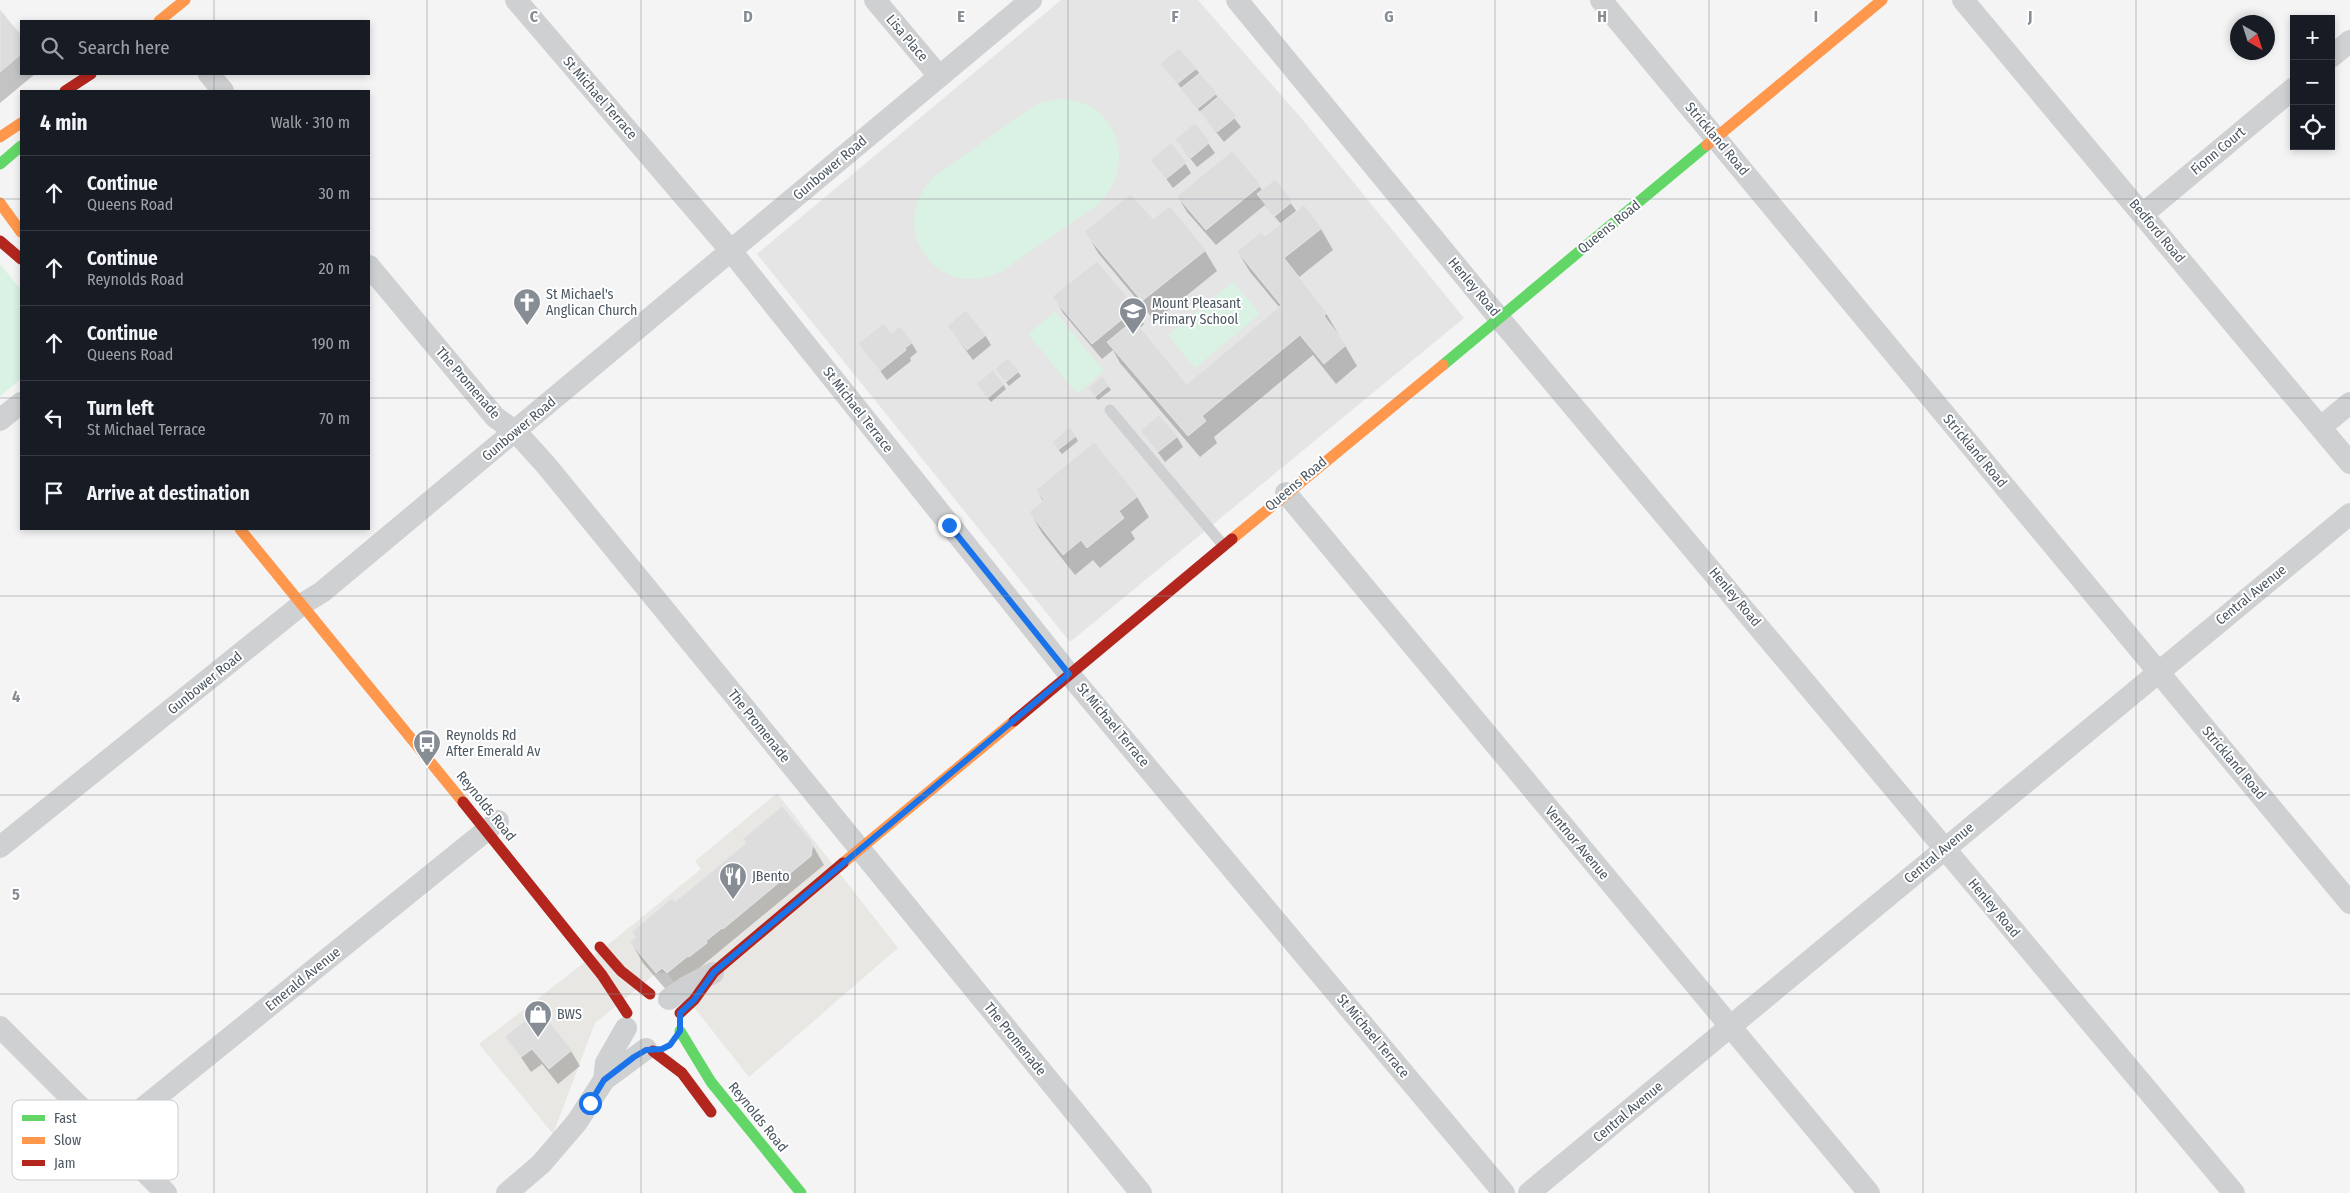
<!DOCTYPE html>
<meta charset="utf-8">
<style>
body{margin:0;font-family:"Fira Sans Condensed",sans-serif;background:#242831;color:#f1f3f6}
.controls{position:absolute;right:15px;top:15px;display:grid;overflow:hidden;border-radius:0px;box-shadow:0 2px 8px #0003}
.controls button{width:45px;height:45px;display:grid;place-items:center;padding:0;border:0;border-bottom:1px solid #363941;background:#171b24;color:#f1f3f6;font:25px sans-serif}
.compass{position:absolute;left:2230px;top:15px;width:45px;height:45px;border-radius:50%;background:#171b24;box-shadow:0 2px 8px #0003;rotate:141deg}
.stop{position:absolute;width:15px;height:15px;margin:-11px;border:4px solid #1a73e8;border-radius:50%;background:#fff}
.stop.end{background:#1a73e8;border-color:#fff;box-shadow:0 1px 5px #0008}
.list{margin:0;padding:0;list-style:none}
h2{display:flex;justify-content:space-between;align-items:center;height:65px;margin:0;padding:0 20px;font-size:21px}
h2 small{font-size:16px;font-weight:400;color:#9ea1a6}
.list li{display:grid;grid-template-columns:32px 1fr auto;gap:15px;align-items:center;box-sizing:border-box;height:75px;padding:0 20px;border-top:1px solid #363941}
.list b{display:block;font-size:19px;white-space:nowrap}
.list p{margin:0;font-size:16px;white-space:nowrap;color:#9ea1a6}
.list em{font-size:16px;font-style:normal;color:#9ea1a6}
.icon{flex:none;width:28px;height:28px;fill:none;stroke:currentColor;stroke-width:2;stroke-linecap:round;stroke-linejoin:round}
.map{position:relative;flex:none;width:2350px;height:1193px;overflow:hidden}
.search{position:absolute;background:#171b24;box-shadow:0 2px 8px #0003;left:20px;top:20px;width:350px;height:55px;display:flex;align-items:center;gap:12px;box-sizing:border-box;padding:0 18px;border-radius:0px;color:#9ea1a6;font-size:19px}
.panel{position:absolute;background:#171b24;box-shadow:0 2px 8px #0003;left:20px;top:90px;width:350px;height:440px;border-radius:0px}
.map>svg:first-child{display:block}
</style>
<div class="map">
<svg width="2350" height="1193" viewBox="0 0 2350 1193">
<rect width="100%" height="100%" fill="#f4f4f4"/>
<path fill="#e8e7e3" d="M777 793 898 948 749 1077 667 973H656L595 1023 553 1134 479 1044 620 935 701 869 695 861Z"/>
<path fill="#e6e5e6" d="M1061 0H1198L1302 119 1464 318 1070 642 757 254Z"/>
<g fill="#d9f2e3">
<path d="M1058 99C1118 98 1139 166 1097 205L999 273C934 301 884 224 935 176L1028 110 1040 103Z"/>
<path d="M0 264 21 290V379L0 396Z"/>
<path d="M1233 282 1260 314 1195 368 1168 335Z"/>
<path d="M1055 312 1104 371 1077 394 1028 334Z"/>
</g>
<g fill="#0003">
<path d="M0 12 21 37V74H35L0 103Z"/>
<path d="M1162 64 1196 69 1241 127 1224 142Z"/>
<path d="M1195 125 1215 153 1197 167 1176 140Z"/>
<path d="M1231 153 1263 191 1275 181 1297 212 1321 229 1333 250 1298 278 1326 313 1357 366 1336 384 1313 355 1214 437 1217 443 1200 457 1120 363 1113 350 1102 359 1063 313 1054 297 1097 263 1135 309 1144 324 1140 328 1187 386 1280 308 1250 272 1238 252 1265 238 1281 224 1265 205 1216 245 1187 212 1178 197Z"/>
<path d="M1152 160 1185 163 1191 173 1173 188Z"/>
<path d="M1152 221 1205 251 1217 271 1155 321 1098 253 1086 232Z"/>
<path d="M948 326 985 335 991 345 973 360Z"/>
<path d="M891 335 911 342 917 352 910 358 911 361 887 380 860 344Z"/>
<path d="M1018 372 1021 376 1009 386 999 374Z"/>
<path d="M1003 384 1006 389 991 402 980 389Z"/>
<path d="M1108 386 1111 390 1098 400 1092 393Z"/>
<path d="M1142 431 1177 437 1183 447 1165 462Z"/>
<path d="M1075 436 1078 441 1062 454 1056 447Z"/>
<path d="M1037 491 1137 497 1149 517 1131 532 1135 539 1100 568 1093 560 1075 575 1042 533 1030 512 1043 501Z"/>
<path d="M812 844 824 865 669 993 643 963 631 942 675 904Z"/>
<path d="M539 1011 571 1051 580 1066 558 1084 542 1064 531 1072 507 1037Z"/>
</g>
<g fill="#ddddde" stroke="#e5e6e7">
<path d="M0 10 21 35V54L0 72Z"/>
<path d="M1179 48 1197 68 1177 84 1160 64Z"/>
<path d="M1200 73 1217 93 1197 109 1180 89Z"/>
<path d="M1219 96 1237 116 1217 132 1200 112Z"/>
<path d="M1195 123 1210 142 1191 158 1175 139Z"/>
<path d="M1171 143 1187 162 1166 179 1150 160Z"/>
<path d="M1232 151 1261 185 1206 230 1177 196Z"/>
<path d="M1275 179 1293 201 1275 216 1257 194Z"/>
<path d="M1131 194 1153 219 1170 206 1206 250 1142 301 1084 232Z"/>
<path d="M1304 205 1322 228 1284 258 1327 313 1324 316 1346 345 1324 364 1300 335 1202 416 1206 421 1188 436 1107 342 1134 320 1187 384 1281 305 1237 251 1261 232 1265 236Z"/>
<path d="M1097 261 1136 308 1092 344 1052 297Z"/>
<path d="M966 310 986 335 967 350 947 326Z"/>
<path d="M884 323 891 333 900 326 913 342 905 348 906 350 880 371 858 344Z"/>
<path d="M1008 358 1019 371 1006 382 995 369Z"/>
<path d="M993 370 1004 384 988 398 976 384Z"/>
<path d="M1102 376 1109 385 1095 397 1088 388Z"/>
<path d="M1159 415 1178 436 1158 452 1140 431Z"/>
<path d="M1070 427 1076 436 1058 450 1052 442Z"/>
<path d="M1094 442 1138 496 1119 511 1124 518 1087 548 1081 540 1063 555 1029 512 1044 500 1036 490Z"/>
<path d="M782 806 813 843 811 856 723 929 722 928 706 941 707 943 689 957 688 956 667 973 662 968 656 973 630 942 636 937 632 932 672 898 675 902 746 843 743 839Z"/>
<path d="M539 1009 572 1050 549 1069 532 1049 521 1057 505 1037Z"/>
</g>
<g fill="none" stroke-linecap="round" stroke-linejoin="round">
<path stroke="#ced0d2" stroke-width="11" d="M1110 410 1223 545"/>
<g stroke="#ced0d2" stroke-width="22">
<path d="M516 0 731 251 1069 674 1504 1193"/>
<path d="M875 0 939 76"/>
<path d="M1237 0 1499 318 2234 1193"/>
<path d="M1601 0 2350 903"/>
<path d="M1963 0 2350 463"/>
<path d="M2331 57 2350 41"/>
<path d="M209 74 223 91"/>
<path d="M2143 214 2294 88"/>
<path d="M369 266 495 417 516 432 546 465 1141 1193"/>
<path d="M0 420 21 403"/>
<path d="M2321 427 2350 403"/>
<path d="M1286 493 1869 1193"/>
<path d="M0 847 301 605 322 592 1031 0"/>
<path d="M669 999 686 987 713 973"/>
<path d="M0 1027 166 1193"/>
<path d="M604 1080 646 1049"/>
<path d="M107 1137 498 821"/>
<path d="M507 1193 541 1164 577 1122 604 1080 606 1063 626 1028"/>
<path d="M1529 1193 2350 514"/>
</g>
<g stroke="#63d668" stroke-width="11">
<path d="M0 164 21 146"/>
<path d="M1443 365 1707 145"/>
<path d="M680 1031 711 1082 801 1193"/>
</g>
<g stroke="#ff974d" stroke-width="11">
<path d="M159 21 185 0"/>
<path d="M0 137 21 123"/>
<path d="M1707 145 1882 0"/>
<path d="M0 203 21 232"/>
<path d="M240 529 463 802"/>
<path d="M1232 539 1443 365"/>
<path d="M843 863 1014 721"/>
</g>
<g stroke="#b3261e" stroke-width="11">
<path d="M65 91 91 74"/>
<path d="M0 241 21 259"/>
<path d="M1014 721 1232 539"/>
<path d="M463 802 602 975 627 1013"/>
<path d="M600 947 621 971 650 994"/>
<path d="M680 1013 694 1000 714 972 843 863"/>
<path d="M653 1051 682 1073 711 1112"/>
</g>
</g>
<g fill="none" stroke-linecap="round" stroke-linejoin="round">
<path stroke="#1a73e8" stroke-width="6" d="M590 1103 604 1080 634 1057 646 1050 662 1049 670 1045 680 1031V1013L694 1000 714 972 1069 674 949 525"/>
</g>
<path fill="none" stroke="#868d94" stroke-width="1" stroke-opacity="0.55" d="M214 0V21M427 0V1193M641 0V1193M855 0V1193M1068 0V1193M1282 0V1193M1495 0V1193M1709 0V1193M1923 0V1193M2136 0V1193M214 74V91M0 199H21M369 199H2350M0 398H21M369 398H2350M214 529V1193M0 596H2350M0 795H2350M0 994H2350"/>
<defs>
<g id="church-pin" transform="scale(1.4375)"><path d="M0 17L-7.5 6A9.5 9.5 0 1 1 7.5 6Z" fill="#868d94" stroke="#fff"/><path d="M-1.2-6h2.4v3.5h3.3v2.4h-3.3V6h-2.4V-.1h-3.3v-2.4h3.3Z" fill="#fff"/></g>
<g id="school-pin" transform="scale(1.4375)"><path d="M0 17L-7.5 6A9.5 9.5 0 1 1 7.5 6Z" fill="#868d94" stroke="#fff"/><path d="M0-5L7-2L0 1L-7-2ZM-4 1L0 2.5L4 1V4Q0 6-4 4Z" fill="#fff"/></g>
<g id="bus-pin" transform="scale(1.4375)"><path d="M0 17L-7.5 6A9.5 9.5 0 1 1 7.5 6Z" fill="#868d94" stroke="#fff"/><path d="M-5-6H5V4H4V6H2V4H-2V6H-4V4H-5ZM-3.5-4V0h7V-4ZM-3.5 1.2v1.5H-2V1.2ZM2 1.2v1.5H3.5V1.2Z" fill="#fff"/></g>
<g id="restaurant-pin" transform="scale(1.4375)"><path d="M0 17L-7.5 6A9.5 9.5 0 1 1 7.5 6Z" fill="#868d94" stroke="#fff"/><path d="M-5-6h1v4h1v-4h1v4h1v-4h1v5L-1.5 .5V6h-2V.5L-5-1ZM5-6V6H3V1.5H1.5Q1.5-4 5-6Z" fill="#fff"/></g>
<g id="shop-pin" transform="scale(1.4375)"><path d="M0 17L-7.5 6A9.5 9.5 0 1 1 7.5 6Z" fill="#868d94" stroke="#fff"/><path d="M-5-2.5h2.3a2.7 3.5 0 0 1 5.4 0H5L5.5 6h-11ZM-1.5-2.5h3a1.5 2.3 0 0 0-3 0Z" fill="#fff"/></g>
</defs>
<g fill-rule="evenodd">
<use href="#church-pin" x="527" y="302"/>
<use href="#school-pin" x="1133" y="311"/>
<use href="#bus-pin" x="427" y="743"/>
<use href="#restaurant-pin" x="733" y="876"/>
<use href="#shop-pin" x="538" y="1014"/>
</g>
<g text-anchor="middle" dominant-baseline="central" stroke-width="4" stroke-linejoin="round" paint-order="stroke">
<g font-size="14" fill="#4a5661" stroke="#fff">
<text transform="translate(907 38) rotate(50)">Lisa Place</text>
<text transform="translate(600 98) rotate(49)">St Michael Terrace</text>
<text transform="translate(1717 139) rotate(50)">Strickland Road</text>
<text transform="translate(2218 151) rotate(-40)">Fionn Court</text>
<text transform="translate(830 168) rotate(-40)">Gunbower Road</text>
<text transform="translate(1609 227) rotate(-39)">Queens Road</text>
<text transform="translate(2157 231) rotate(50)">Bedford Road</text>
<text transform="translate(1474 287) rotate(50)">Henley Road</text>
<text transform="translate(468 383) rotate(49)">The Promenade</text>
<text transform="translate(858 410) rotate(52)">St Michael Terrace</text>
<text transform="translate(519 429) rotate(-40)">Gunbower Road</text>
<text transform="translate(1975 451) rotate(50)">Strickland Road</text>
<text transform="translate(1296 484) rotate(-40)">Queens Road</text>
<text transform="translate(2251 595) rotate(-39)">Central Avenue</text>
<text transform="translate(1735 597) rotate(50)">Henley Road</text>
<text transform="translate(205 683) rotate(-39)">Gunbower Road</text>
<text transform="translate(1113 725) rotate(50)">St Michael Terrace</text>
<text transform="translate(759 726) rotate(51)">The Promenade</text>
<text transform="translate(2234 763) rotate(50)">Strickland Road</text>
<text transform="translate(486 806) rotate(51)">Reynolds Road</text>
<text transform="translate(1577 843) rotate(50)">Ventnor Avenue</text>
<text transform="translate(1939 853) rotate(-40)">Central Avenue</text>
<text transform="translate(1994 908) rotate(50)">Henley Road</text>
<text transform="translate(303 979) rotate(-39)">Emerald Avenue</text>
<text transform="translate(1373 1036) rotate(50)">St Michael Terrace</text>
<text transform="translate(1015 1039) rotate(51)">The Promenade</text>
<text transform="translate(1628 1112) rotate(-40)">Central Avenue</text>
<text transform="translate(758 1117) rotate(51)">Reynolds Road</text>
</g>
<g font-size="14" fill="#4a5661" stroke="#fff" text-anchor="start">
<text x="546" y="294">St Michael's<tspan x="546" dy="16">Anglican Church</tspan></text>
<text x="1152" y="303">Mount Pleasant<tspan x="1152" dy="16">Primary School</tspan></text>
<text x="446" y="735">Reynolds Rd<tspan x="446" dy="16">After Emerald Av</tspan></text>
<text x="752" y="876">JBento</text>
<text x="557" y="1014">BWS</text>
</g>
</g>
<rect x="12" y="1100" width="166" height="80" rx="8" fill="#fff" stroke="#c9ccd0" stroke-width="1"/>
<rect x="22" y="1115" width="23" height="6" fill="#63d668"/>
<rect x="22" y="1137" width="23" height="7" fill="#ff974d"/>
<rect x="22" y="1160" width="23" height="6" fill="#b3261e"/>
<g font-size="14" fill="#4a5661">
<text x="54" y="1123">Fast</text>
<text x="54" y="1145">Slow</text>
<text x="54" y="1168">Jam</text>
</g>
<g font-size="16" text-anchor="middle" font-weight="bold" fill="#868d94" stroke="#fff" stroke-width="4" stroke-linejoin="round" paint-order="stroke">
<text x="534" y="22">C</text>
<text x="748" y="22">D</text>
<text x="961" y="22">E</text>
<text x="1175" y="22">F</text>
<text x="1389" y="22">G</text>
<text x="1602" y="22">H</text>
<text x="1816" y="22">I</text>
<text x="2030" y="22">J</text>
<text x="16" y="702">4</text>
<text x="16" y="900">5</text>
</g>
</svg>
<div class="controls">
<button>+</button>
<button>−</button>
<button><svg class="icon" aria-label="locate" viewBox="0 0 24 24"><circle cx="12" cy="12" r="6"/><path d="M12 2v4M12 18v4M2 12h4M18 12h4"/></svg></button>
</div>
<svg class="compass" viewBox="-18 -18 36 36"><path d="M0-13l5 13h-10z" fill="#e53935"/><path d="M0 13l5-13h-10z" fill="#9ea1a6"/></svg>
<div class="stop" style="left:590px;top:1103px"></div>
<div class="stop end" style="left:949px;top:525px"></div>
<div class="search"><svg class="icon" aria-label="search" viewBox="0 0 24 24"><circle cx="10" cy="10" r="6"/><path d="M15 15l6 6"/></svg>Search here</div>
<section class="panel">
<h2>4 min<small>Walk · 310 m</small></h2>
<ul class="list">
<li><svg class="icon" aria-label="ahead" viewBox="0 0 24 24"><path d="M12 20V5M6 11l6-6 6 6"/></svg><div><b>Continue</b><p>Queens Road</p></div><em>30 m</em></li>
<li><svg class="icon" aria-label="ahead" viewBox="0 0 24 24"><path d="M12 20V5M6 11l6-6 6 6"/></svg><div><b>Continue</b><p>Reynolds Road</p></div><em>20 m</em></li>
<li><svg class="icon" aria-label="ahead" viewBox="0 0 24 24"><path d="M12 20V5M6 11l6-6 6 6"/></svg><div><b>Continue</b><p>Queens Road</p></div><em>190 m</em></li>
<li><svg class="icon" aria-label="left" viewBox="0 0 24 24"><path d="M17 20v-9H6M10 6l-5 5 5 5"/></svg><div><b>Turn left</b><p>St Michael Terrace</p></div><em>70 m</em></li>
<li><svg class="icon" aria-label="arrive" viewBox="0 0 24 24"><path d="M6 21V4h12l-3 4 3 4H6"/></svg><div><b>Arrive at destination</b></div></li>
</ul>
</section>
</div>
